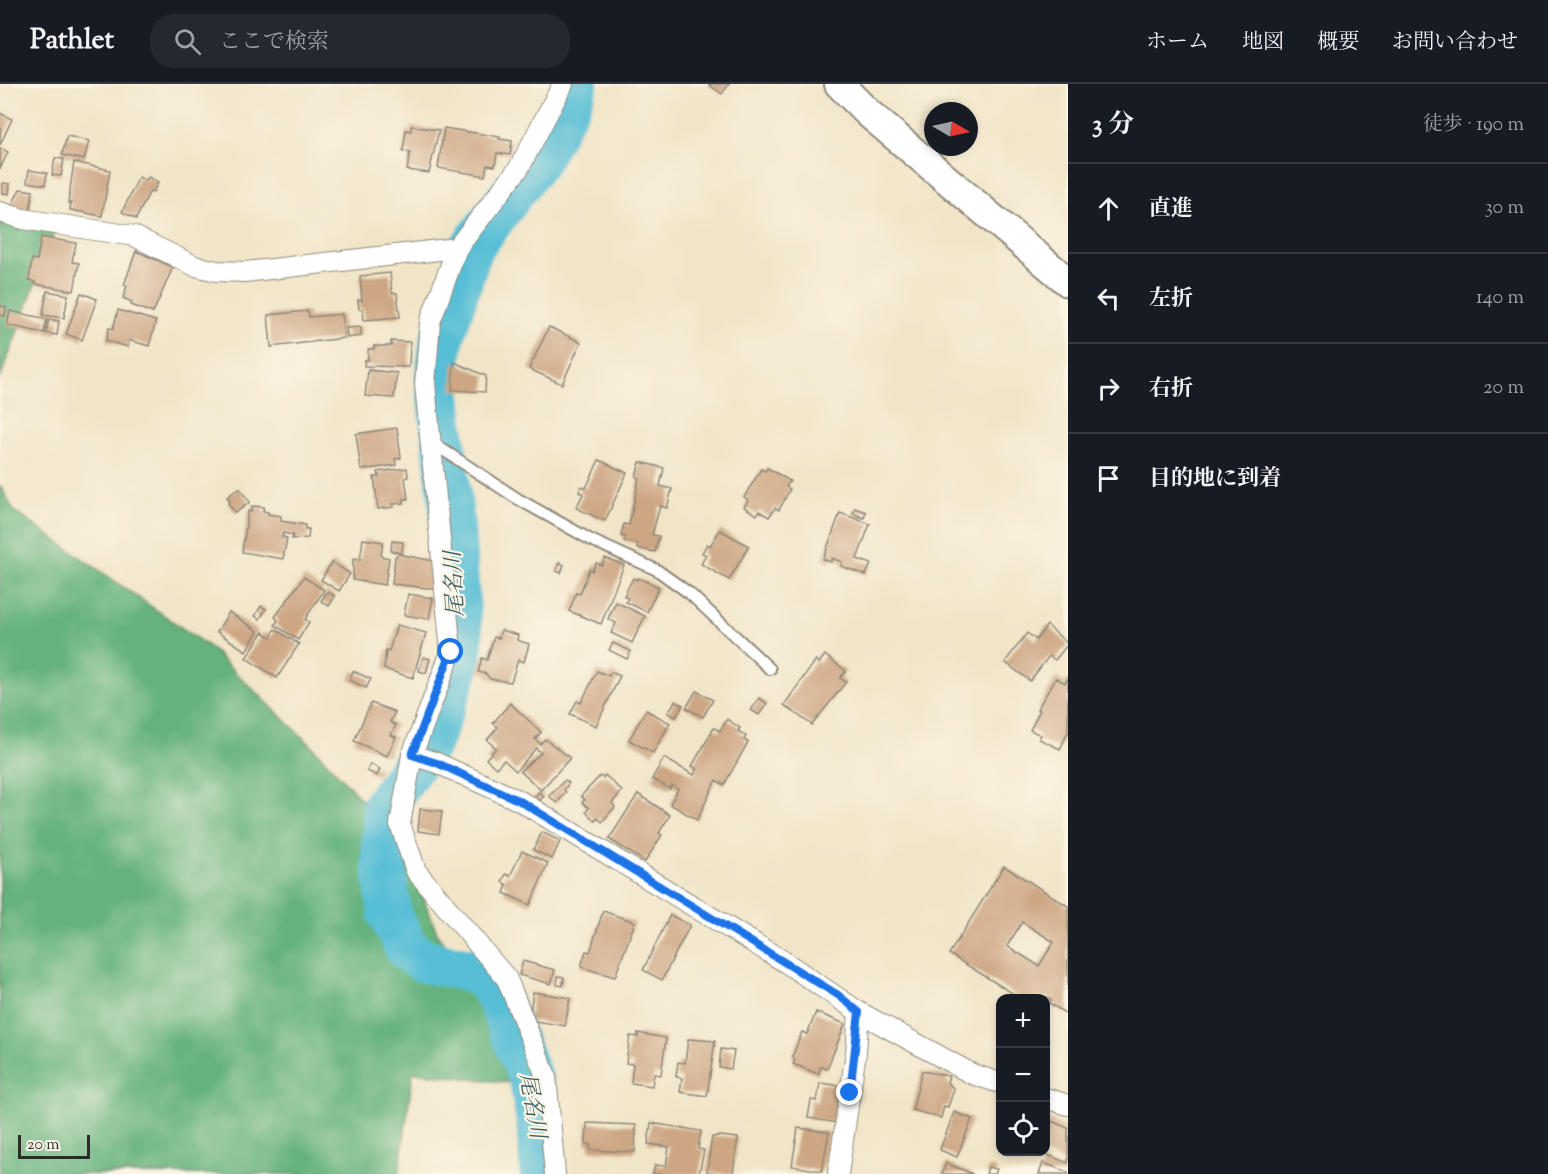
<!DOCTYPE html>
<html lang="ja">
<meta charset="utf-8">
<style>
body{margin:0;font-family:"Sorts Mill Goudy","Noto Serif JP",serif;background:#242831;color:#f1f3f6}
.controls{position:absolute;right:18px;bottom:18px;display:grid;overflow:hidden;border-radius:12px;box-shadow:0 3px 9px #0003}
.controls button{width:54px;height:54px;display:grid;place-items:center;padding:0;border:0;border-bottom:2px solid #363941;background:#171b24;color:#f1f3f6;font:30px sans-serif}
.compass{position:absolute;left:924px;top:18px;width:54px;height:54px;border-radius:50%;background:#171b24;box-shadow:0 3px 9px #0003;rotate:99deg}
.scale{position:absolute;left:18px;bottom:15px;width:72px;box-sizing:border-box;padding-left:6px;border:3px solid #2b2b2b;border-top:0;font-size:16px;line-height:21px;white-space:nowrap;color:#2b2b2b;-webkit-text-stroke:4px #fcf5e5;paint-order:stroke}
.stop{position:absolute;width:18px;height:18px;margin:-14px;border:4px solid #1a73e8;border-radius:50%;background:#fff}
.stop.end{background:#1a73e8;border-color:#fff;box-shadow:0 2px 6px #0008}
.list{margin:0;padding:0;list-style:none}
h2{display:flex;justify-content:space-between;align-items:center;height:78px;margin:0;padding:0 24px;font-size:26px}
h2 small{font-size:20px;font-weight:400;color:#9ea1a6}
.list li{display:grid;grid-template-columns:39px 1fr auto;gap:18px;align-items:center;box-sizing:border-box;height:90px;padding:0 24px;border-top:2px solid #363941}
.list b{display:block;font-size:22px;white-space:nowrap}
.list em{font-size:20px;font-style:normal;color:#9ea1a6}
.icon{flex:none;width:33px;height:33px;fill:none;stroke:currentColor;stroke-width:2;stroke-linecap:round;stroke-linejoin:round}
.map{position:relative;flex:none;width:1068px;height:1090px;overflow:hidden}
header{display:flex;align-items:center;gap:36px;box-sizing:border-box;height:84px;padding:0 30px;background:#171b24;border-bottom:2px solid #363941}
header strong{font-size:28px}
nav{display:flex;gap:33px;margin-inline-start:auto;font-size:21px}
.search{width:420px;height:54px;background:#242831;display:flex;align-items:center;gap:15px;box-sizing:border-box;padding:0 21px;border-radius:24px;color:#9ea1a6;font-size:22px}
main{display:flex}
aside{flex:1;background:#171b24}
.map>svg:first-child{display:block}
</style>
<header>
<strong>Pathlet</strong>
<div class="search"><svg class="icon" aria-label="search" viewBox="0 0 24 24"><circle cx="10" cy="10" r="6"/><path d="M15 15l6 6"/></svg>ここで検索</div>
<nav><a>ホーム</a><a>地図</a><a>概要</a><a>お問い合わせ</a></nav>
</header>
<main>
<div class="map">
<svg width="1068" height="1090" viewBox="0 0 1068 1090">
<rect width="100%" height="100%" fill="#fcf5e5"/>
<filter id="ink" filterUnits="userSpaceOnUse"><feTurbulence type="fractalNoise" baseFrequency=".0167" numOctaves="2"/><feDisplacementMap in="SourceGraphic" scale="12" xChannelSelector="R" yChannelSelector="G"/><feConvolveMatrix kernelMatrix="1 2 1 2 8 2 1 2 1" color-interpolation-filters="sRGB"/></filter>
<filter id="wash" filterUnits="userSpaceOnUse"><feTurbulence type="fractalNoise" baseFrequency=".008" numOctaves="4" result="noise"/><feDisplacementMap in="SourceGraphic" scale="24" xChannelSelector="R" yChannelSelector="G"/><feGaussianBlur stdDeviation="1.35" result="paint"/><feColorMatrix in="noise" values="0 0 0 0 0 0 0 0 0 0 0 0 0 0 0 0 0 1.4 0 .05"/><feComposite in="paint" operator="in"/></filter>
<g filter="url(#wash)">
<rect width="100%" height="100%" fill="#f1e5c8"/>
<g fill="#65b27d" stroke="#486e54" stroke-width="1.5">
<path d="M0 123 55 146 0 295Z"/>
<path d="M0 401 14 427 208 562 312 662 385 741 415 793 438 851 477 910 532 975 539 1002 413 988 399 1090H0Z"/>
</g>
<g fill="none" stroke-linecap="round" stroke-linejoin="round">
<path stroke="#57bed5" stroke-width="44" d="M542 1090 538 1039 531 996 496 909 485 895 470 886 424 877 407 865 390 831 384 782V722L430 658 460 577 461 556 453 444 437 293 442 255 471 164 539 74 569 19 576 0"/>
</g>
<g id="blocks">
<g fill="#cda683" fill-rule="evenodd">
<path d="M708 0H729L722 10Z"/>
<path d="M0 29 12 35 0 61Z"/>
<path d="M411 42 439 46 429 89 407 86 410 68 403 67 406 46 411 47Z"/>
<path d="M444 44 500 53 499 55 512 57 510 71 497 69 495 82 487 81 485 92 438 84Z"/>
<path d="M67 52 89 57 84 76 62 71Z"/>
<path d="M0 64 8 68 0 85Z"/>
<path d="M55 74 64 75 61 92 52 91Z"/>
<path d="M74 78 110 86 102 132 70 126 71 119H68Z"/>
<path d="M29 86 47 89 45 101 27 98Z"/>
<path d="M139 93 146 97 148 93 158 98 153 108 150 107 136 135 122 128Z"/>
<path d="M3 99 10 100 9 110 2 109Z"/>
<path d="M20 105 33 107 30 126 11 123Z"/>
<path d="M41 153 76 159 72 178 79 179 74 207 35 200V198L29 196 32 175 37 176Z"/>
<path d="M136 167 173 183 153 229 131 221 132 218 123 214 127 202 124 201Z"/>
<path d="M390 189 392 209H397L400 233 364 236 363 225H359L358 216H362L360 192Z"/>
<path d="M47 207 68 211 64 234 43 231Z"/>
<path d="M81 209 97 215 82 256 66 250Z"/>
<path d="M0 222 6 223 5 232 0 231Z"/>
<path d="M118 226 156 237 149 262 129 256 128 263 106 257 109 244 113 245Z"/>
<path d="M10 227 47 235 44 249 7 241Z"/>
<path d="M308 227 309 233 342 230 344 254 271 263 268 231Z"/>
<path d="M49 235 59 237 57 251 46 249Z"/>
<path d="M361 243V252L347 254 346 244Z"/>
<path d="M549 243 581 258 562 300 529 285Z"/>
<path d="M391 257 410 258 409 283 364 282 365 276H368V265H374V262H391Z"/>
<path d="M454 278 486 292 485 308 452 306Z"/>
<path d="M368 286 397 289 394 314 365 312Z"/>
<path d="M397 344 401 374 395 375 396 381 361 386 356 350Z"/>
<path d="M599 376 627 389 605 437 576 424 583 410 579 408 581 402 586 404Z"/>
<path d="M640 378 664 384 660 402 672 405 667 424 660 422 652 451 659 452 655 468 637 464 638 460 624 457 625 453 621 452 624 440 629 441 639 394 636 393Z"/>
<path d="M407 384 408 393 405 394 408 415H404V419L393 420 394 423 378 425 374 393H379L378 388Z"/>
<path d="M767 384 790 397 786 403 790 405 779 426 775 424 769 433 759 427 757 431 744 423 748 416 744 413 761 385 765 387Z"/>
<path d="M239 404 250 418 235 429 228 419 230 417 227 413Z"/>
<path d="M252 422 264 423 263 427 268 428V430L281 432V437L305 441V445H309L308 454 292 455 293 451 283 449 282 453 287 454 283 475 242 468 248 427 251 428Z"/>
<path d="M855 424 866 428 864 434 853 430Z"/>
<path d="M840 429 870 440 857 475 871 480 866 491 841 482 842 478 832 474 831 478 823 475Z"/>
<path d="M720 446 749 462 729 496 701 480 706 471 702 469 707 460 710 462Z"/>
<path d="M363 455 383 458 381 472 389 474 385 501 353 496V475L360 476Z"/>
<path d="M392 457 403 458 402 469 391 467Z"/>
<path d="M398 470 439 478 436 505 392 500 395 473Z"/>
<path d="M605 474 624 481 601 540 569 527 576 509 580 510 589 485 592 487 596 479 602 481Z"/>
<path d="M332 478 350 490 339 507 321 496Z"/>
<path d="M559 479 564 481 561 489 556 487Z"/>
<path d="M304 493 324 506 305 535 309 538 298 556 275 541 278 536 275 533Z"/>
<path d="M633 494 637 496 638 494 659 503 647 528 626 518 628 514 624 512Z"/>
<path d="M327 508 335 512 329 522 321 517Z"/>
<path d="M408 510 433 514 429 535 404 531Z"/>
<path d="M616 518 645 532 632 559 611 549 616 539 608 535Z"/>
<path d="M261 522 266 525 260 535 255 532Z"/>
<path d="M229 528 258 547 246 567 217 548Z"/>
<path d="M397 541 426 549 413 594 384 585 386 566 389 567Z"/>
<path d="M1047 541 1068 560 1055 576 1049 572 1030 597 1005 578 1027 549 1036 556Z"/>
<path d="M275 545 299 560 277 594 246 574 263 548 271 553Z"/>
<path d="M501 546 518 551 517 556 529 560 524 578 518 576 511 598 490 595 486 590 478 588 482 574 487 576 494 553 499 554Z"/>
<path d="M613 559 631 567 627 575 609 566Z"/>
<path d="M825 571 846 587 840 594 846 598 812 641 784 621 816 576 819 579Z"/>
<path d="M423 573 430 575 426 589 419 587Z"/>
<path d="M353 587 371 595 366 604 349 596Z"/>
<path d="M597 587 609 592 611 588 620 592 596 642 570 630 577 617 581 619Z"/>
<path d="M1056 594 1065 599 1068 594V648L1060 665 1039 655 1041 651 1030 646 1040 626 1037 625Z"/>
<path d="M696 607 713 616 703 633 686 624Z"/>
<path d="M759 614 767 619 759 631 751 626Z"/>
<path d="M675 617 683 621 676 633 668 629Z"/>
<path d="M371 619 395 628 390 638 396 641 391 651 396 653 387 672 354 657Z"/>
<path d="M510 619 541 648 535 655 540 660 545 655 570 674 541 706 520 687 541 669 536 664 516 687 504 676 496 684 486 675 496 664 487 656 498 643 493 639Z"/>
<path d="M646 626 670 639 653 669 629 656Z"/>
<path d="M727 635 740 644 738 647 746 652 744 656 748 658 724 701 716 696 697 736 670 720 678 705 672 701 670 705 652 695 664 674 694 691 697 685 692 682 714 644 720 647Z"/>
<path d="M370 680 380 685 377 692 367 687Z"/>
<path d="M605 691 622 707 612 719 615 723 602 738 598 734 595 737 586 728 589 724 582 718 585 716 581 712 600 692 603 694Z"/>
<path d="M565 696 569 699 564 706 566 708 557 719 549 712Z"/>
<path d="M539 708 544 712 537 719 532 715Z"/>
<path d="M638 710 670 731 659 749 662 751 645 778 609 755Z"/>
<path d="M420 725 442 727 439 750 418 747Z"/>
<path d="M542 748 560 757 552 775 533 766Z"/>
<path d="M522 767 548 779 530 821 504 809 507 801 502 798 506 790 510 792Z"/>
<path d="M1004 782 1068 822V931L1049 919 1051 916 1047 913 1020 914 949 870ZM1022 838 1054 858 1039 882 1007 862Z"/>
<path d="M603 827 635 838 615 893 581 883 586 867 590 868Z"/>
<path d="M670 831 690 841 662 896 643 886Z"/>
<path d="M523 877 555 886 551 900 519 891Z"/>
<path d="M558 892 564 893 563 902 557 901Z"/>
<path d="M533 908 570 914 565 942 529 936Z"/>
<path d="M816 928 845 940 827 985 821 983 818 990 793 980 795 975 792 973 802 948 807 950Z"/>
<path d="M638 949 666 954 661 991 654 990 652 1002 631 999 633 980 626 979 630 952 638 953Z"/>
<path d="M688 955 715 957 707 1012 680 1008 682 994 676 993 678 978 685 979Z"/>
<path d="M721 965 734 967 731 985 719 983Z"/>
<path d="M922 987 949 992 947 998 954 1005 948 1023 944 1022 941 1034 912 1026Z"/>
<path d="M820 999 843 1002 837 1039 808 1034 811 1016 817 1017Z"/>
<path d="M954 1028 972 1035 957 1073 940 1066Z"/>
<path d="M1049 1036 1068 1044V1079L1040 1068H1046V1044Z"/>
<path d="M587 1039 636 1041 635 1068 590 1066V1060H586Z"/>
<path d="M651 1039 701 1047 698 1065 704 1066 699 1090H653L655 1081 666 1082 669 1063 648 1060Z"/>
<path d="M798 1044 829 1048 822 1087 792 1082Z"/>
<path d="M721 1052 738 1054 733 1089 729 1090 707 1088 712 1053Z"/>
<path d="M946 1079 973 1090H942Z"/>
<path d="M1043 1079 1068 1088V1090H1039Z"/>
<path d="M988 1083 997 1085 995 1090H986Z"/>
</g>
</g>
</g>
<g filter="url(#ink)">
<use href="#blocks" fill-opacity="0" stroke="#8e887a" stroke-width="1.5"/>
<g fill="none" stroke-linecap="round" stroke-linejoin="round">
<g stroke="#8e887a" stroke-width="14">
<path id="lane" d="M431 358 518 415 591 456 657 486 689 509 770 585"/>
</g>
<g stroke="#8e887a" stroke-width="22">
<g id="street">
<path d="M0 128 23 135 134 152 195 182 217 187 245 188 457 164"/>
<path d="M412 671 437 679 520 717 785 878 859 928 972 990 1000 999"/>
<path d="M1046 1014 1068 1021"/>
<path d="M555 1090 546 992 507 895 416 787 400 740 412 671 451 568 425 300 430 238 457 164 519 84 563 0"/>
<path d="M838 1090 856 968 859 928"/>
</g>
</g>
<g stroke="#8e887a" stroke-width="32">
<path id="secondary" d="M839 0 868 29 1068 198"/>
</g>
<use href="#lane" stroke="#fff" stroke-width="10"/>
<use href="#street" stroke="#fff" stroke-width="20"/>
<use href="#secondary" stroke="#fff" stroke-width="28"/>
</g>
</g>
<g fill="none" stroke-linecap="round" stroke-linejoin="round" filter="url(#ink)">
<path stroke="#1a73e8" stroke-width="8" d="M451 568 412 671 437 679 520 717 838 911 859 928 850 1009"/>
</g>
<g text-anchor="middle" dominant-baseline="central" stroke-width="4.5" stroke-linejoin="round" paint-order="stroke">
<g font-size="22" font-style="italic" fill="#3a5e66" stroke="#fcf5e5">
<text transform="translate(456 500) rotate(-93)">尾名川</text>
<text transform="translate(531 1022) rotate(80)">尾名川</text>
</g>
</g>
</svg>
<div class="controls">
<button>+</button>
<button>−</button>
<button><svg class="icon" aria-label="locate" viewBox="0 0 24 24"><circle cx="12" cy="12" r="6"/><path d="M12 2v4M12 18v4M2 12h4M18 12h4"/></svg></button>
</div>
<svg class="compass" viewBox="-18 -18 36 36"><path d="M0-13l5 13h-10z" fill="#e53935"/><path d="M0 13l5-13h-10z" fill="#9ea1a6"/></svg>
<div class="scale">20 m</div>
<div class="stop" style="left:451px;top:568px"></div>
<div class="stop end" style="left:850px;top:1009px"></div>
</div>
<aside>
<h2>3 分<small>徒歩 · 190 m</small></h2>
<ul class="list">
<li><svg class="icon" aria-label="ahead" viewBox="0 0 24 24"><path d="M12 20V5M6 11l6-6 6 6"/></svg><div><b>直進</b></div><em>30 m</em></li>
<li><svg class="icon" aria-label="left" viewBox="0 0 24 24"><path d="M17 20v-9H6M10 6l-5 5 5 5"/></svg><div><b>左折</b></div><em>140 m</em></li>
<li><svg class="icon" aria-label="right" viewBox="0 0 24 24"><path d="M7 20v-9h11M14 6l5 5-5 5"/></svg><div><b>右折</b></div><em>20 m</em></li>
<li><svg class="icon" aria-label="arrive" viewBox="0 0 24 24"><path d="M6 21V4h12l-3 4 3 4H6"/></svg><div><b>目的地に到着</b></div></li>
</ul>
</aside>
</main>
